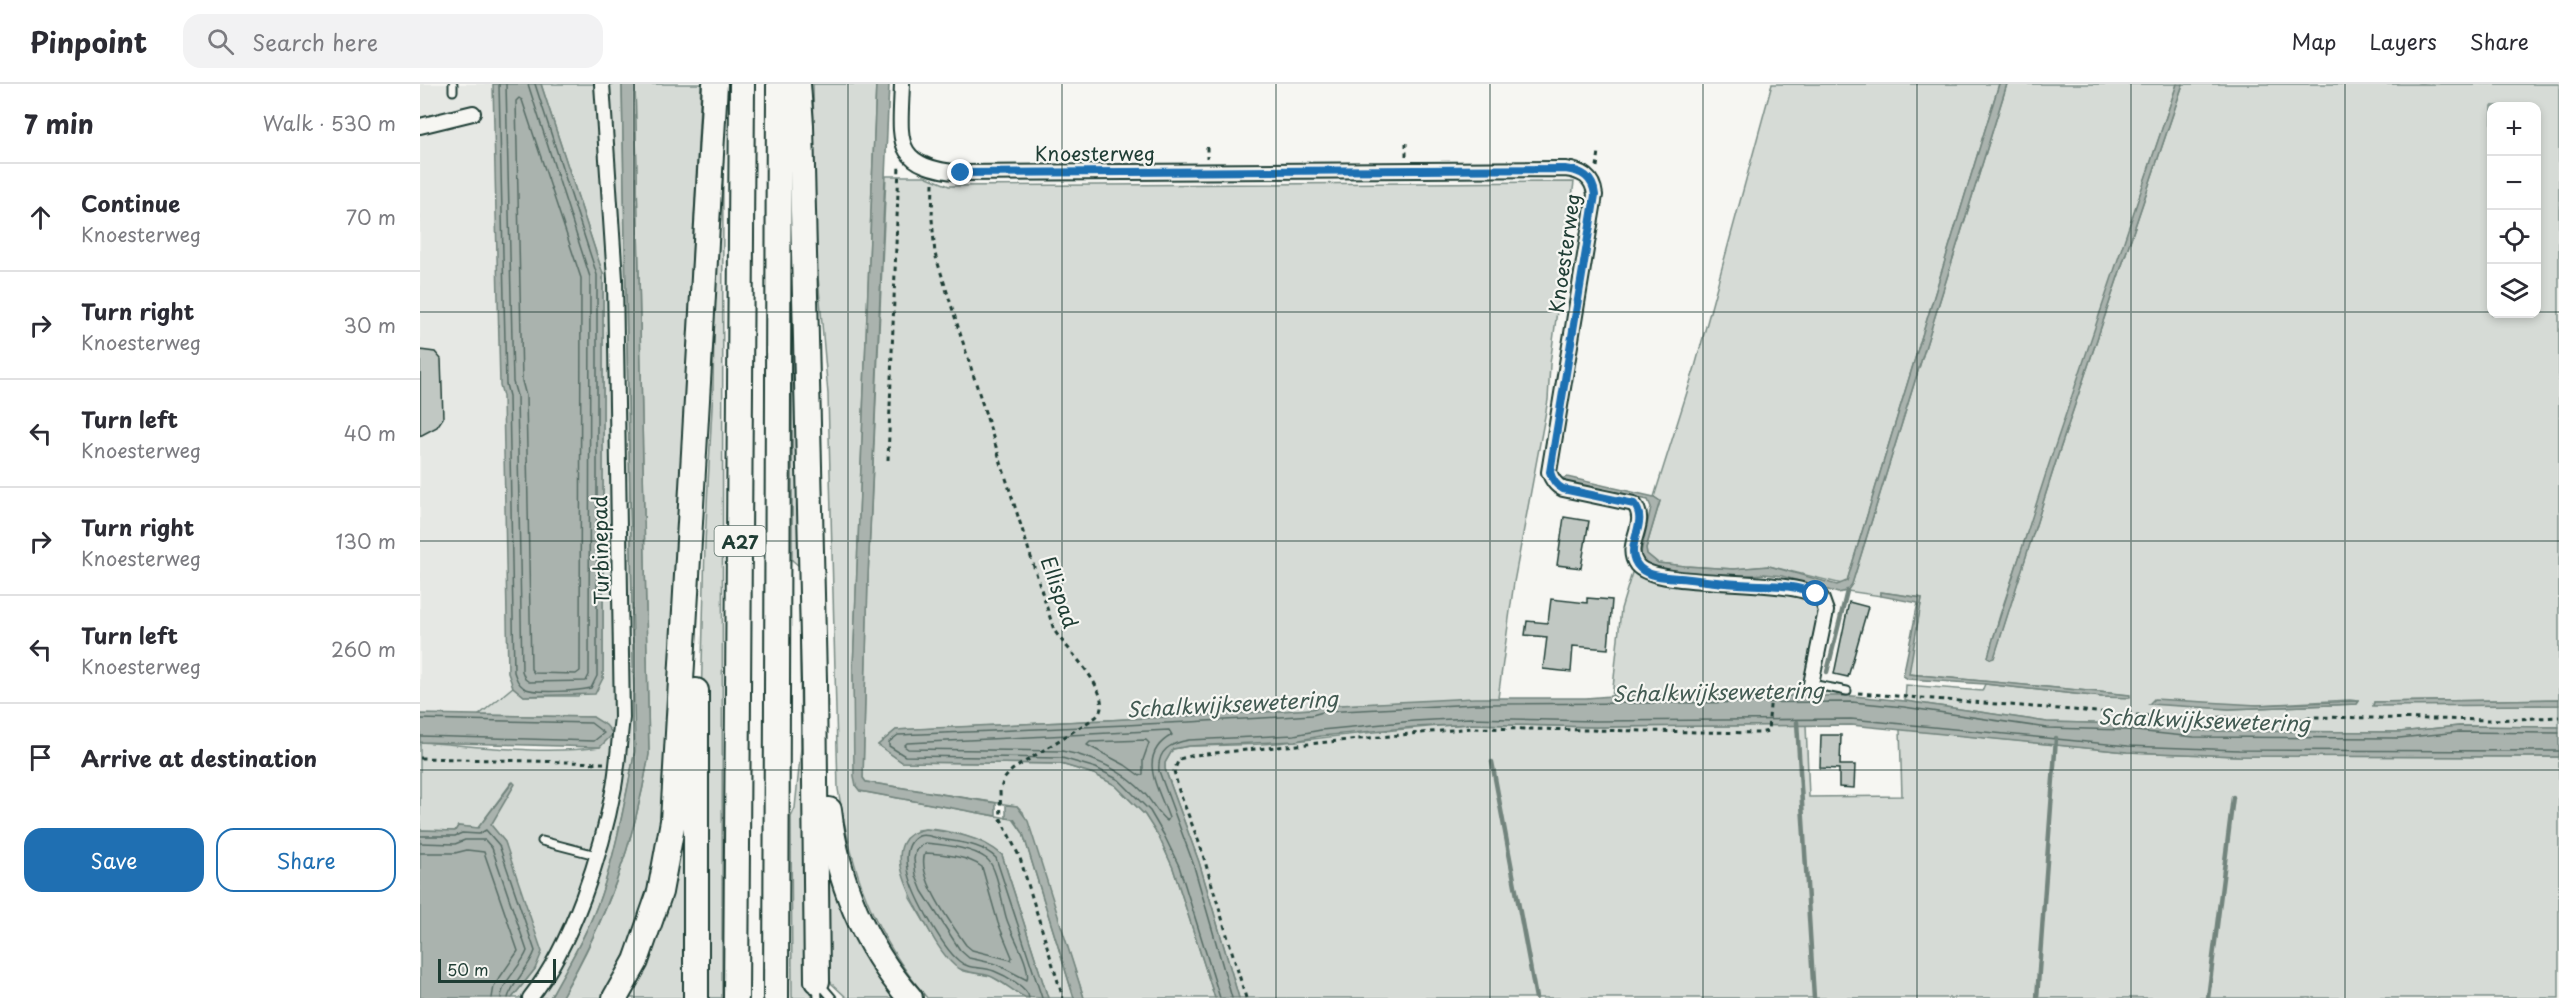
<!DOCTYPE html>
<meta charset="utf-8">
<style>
body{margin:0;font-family:"Playpen Sans",sans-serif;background:#f2f2f3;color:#2b2b33}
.controls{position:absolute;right:18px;top:18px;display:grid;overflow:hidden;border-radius:12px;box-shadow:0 3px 9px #0003}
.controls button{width:54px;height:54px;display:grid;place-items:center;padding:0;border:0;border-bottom:2px solid #e1e1e2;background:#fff;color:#2b2b33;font:30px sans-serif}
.scale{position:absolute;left:18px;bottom:15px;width:118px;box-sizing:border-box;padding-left:6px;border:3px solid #1f3d34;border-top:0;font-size:16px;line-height:21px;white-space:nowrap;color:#1f3d34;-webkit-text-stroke:4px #f6f6f2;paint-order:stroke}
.stop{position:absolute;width:18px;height:18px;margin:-14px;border:4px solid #1f6fb2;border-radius:50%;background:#fff}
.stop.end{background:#1f6fb2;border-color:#fff;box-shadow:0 2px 6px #0008}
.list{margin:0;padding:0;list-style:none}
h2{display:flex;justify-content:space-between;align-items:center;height:78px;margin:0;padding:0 24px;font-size:26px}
h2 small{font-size:20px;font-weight:400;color:#7c7c81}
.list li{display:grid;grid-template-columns:39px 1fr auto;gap:18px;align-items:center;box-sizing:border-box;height:108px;padding:0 24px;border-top:2px solid #e1e1e2}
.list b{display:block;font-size:22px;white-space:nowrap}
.list p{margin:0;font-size:20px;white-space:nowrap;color:#7c7c81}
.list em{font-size:20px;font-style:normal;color:#7c7c81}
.actions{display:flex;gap:12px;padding:18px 24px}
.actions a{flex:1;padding:14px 0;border:2px solid #1f6fb2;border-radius:18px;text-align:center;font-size:21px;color:#1f6fb2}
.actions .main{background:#1f6fb2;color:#fff}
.icon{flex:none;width:33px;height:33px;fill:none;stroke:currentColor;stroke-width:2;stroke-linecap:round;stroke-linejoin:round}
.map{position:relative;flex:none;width:2139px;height:914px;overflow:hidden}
header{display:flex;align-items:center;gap:36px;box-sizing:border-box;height:84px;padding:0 30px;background:#fff;border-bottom:2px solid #e1e1e2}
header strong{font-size:28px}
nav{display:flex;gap:33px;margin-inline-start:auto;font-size:21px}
.search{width:420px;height:54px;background:#f2f2f3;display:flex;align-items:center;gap:15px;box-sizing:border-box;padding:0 21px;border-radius:18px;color:#7c7c81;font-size:22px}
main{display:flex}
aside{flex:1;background:#fff}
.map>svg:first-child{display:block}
</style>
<header>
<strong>Pinpoint</strong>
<div class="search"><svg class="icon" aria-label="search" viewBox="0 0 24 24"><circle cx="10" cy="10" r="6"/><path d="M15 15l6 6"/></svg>Search here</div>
<nav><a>Map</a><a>Layers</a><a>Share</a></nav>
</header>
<main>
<aside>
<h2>7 min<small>Walk · 530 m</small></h2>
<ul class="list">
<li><svg class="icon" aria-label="ahead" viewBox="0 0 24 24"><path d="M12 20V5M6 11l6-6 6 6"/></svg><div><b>Continue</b><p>Knoesterweg</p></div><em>70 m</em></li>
<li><svg class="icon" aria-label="right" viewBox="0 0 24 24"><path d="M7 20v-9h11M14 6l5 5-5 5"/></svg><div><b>Turn right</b><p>Knoesterweg</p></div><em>30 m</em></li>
<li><svg class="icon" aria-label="left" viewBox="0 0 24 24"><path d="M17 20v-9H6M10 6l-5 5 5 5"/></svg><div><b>Turn left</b><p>Knoesterweg</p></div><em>40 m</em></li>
<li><svg class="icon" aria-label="right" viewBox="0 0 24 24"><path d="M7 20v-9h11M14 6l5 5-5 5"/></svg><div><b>Turn right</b><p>Knoesterweg</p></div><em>130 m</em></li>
<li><svg class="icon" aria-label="left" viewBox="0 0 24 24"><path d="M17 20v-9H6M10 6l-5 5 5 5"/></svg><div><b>Turn left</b><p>Knoesterweg</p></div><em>260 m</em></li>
<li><svg class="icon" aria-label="arrive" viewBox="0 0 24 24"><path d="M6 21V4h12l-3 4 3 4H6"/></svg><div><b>Arrive at destination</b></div></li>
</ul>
<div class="actions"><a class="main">Save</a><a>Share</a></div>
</aside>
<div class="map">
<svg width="2139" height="914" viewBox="0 0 2139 914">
<rect width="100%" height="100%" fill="#f6f6f2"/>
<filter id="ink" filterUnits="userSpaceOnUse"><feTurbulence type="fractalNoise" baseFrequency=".0167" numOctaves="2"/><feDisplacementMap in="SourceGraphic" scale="12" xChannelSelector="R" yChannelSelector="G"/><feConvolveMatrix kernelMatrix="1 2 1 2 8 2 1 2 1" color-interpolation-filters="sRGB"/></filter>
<g filter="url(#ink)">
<path fill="#e6e8e4" d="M0 0H73L80 301 83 312 88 589 93 603 59 631 0 630Z"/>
<g fill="#d6dbd6" stroke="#7a8c85" stroke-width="1.5" fill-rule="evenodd">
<path d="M121 0H202L215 667C205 715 197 764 181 811 169 847 148 881 130 914H92L115 885 85 758 71 741 92 698 58 744 38 742 35 747 0 746V658C59 662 121 671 180 663L173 633 59 631 93 603 104 612H158L183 594V190Z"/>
<path d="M215 0H281L246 677C242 720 240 766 228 809 217 845 201 881 182 914H141C187 834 214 761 229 670Z"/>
<path d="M303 0 302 914H282L280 662 285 459 293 304 297 80Z"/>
<path d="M393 0H456L433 586 436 702 440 707 593 735 603 749 654 914H628L582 771C564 755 520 742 497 746L490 814 514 854 535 881 543 887 571 892 607 914H507C452 848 432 789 418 705L408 310 396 169Z"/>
<path d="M1352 0H1579L1427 497 1422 500 1349 482 1314 485 1265 482 1238 479 1227 470 1226 464 1240 417 1234 413 1275 283Z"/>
<path d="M1587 0H1757L1580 531 1568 573H1574L1638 371 1763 0H2139V615L1954 618 1953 621H2139V643L2039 642 1979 648 1775 647 1707 640 1627 638 1485 617 1486 601 1562 607 1565 600 1682 613H1710L1709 611 1488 590 1502 514 1461 508V512L1427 507 1432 500ZM2072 22H2116V230H2072ZM1930 616 1939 617 1937 620 1809 625 1730 619 1837 621Z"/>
<path d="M373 46 392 761V914H372L371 733 375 724 381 664 379 482 372 476Z"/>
<path d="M466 92H505L529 102 1154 98 1130 280 1128 316 1094 498 1078 614 901 622 892 625C753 634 615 639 476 646L458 661 482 678 641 680 674 690 695 701 725 731 739 753 753 784 795 914H664L603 728 597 722 446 698 443 694 448 493Z"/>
<path d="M1214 482 1344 502 1397 516 1401 529 1393 557 1384 606 1416 609 1418 613 1204 611 1192 614 1201 525Z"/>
<path d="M1051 640 1176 643 1386 641 1389 713 1482 712 1480 645 1707 668 1819 672 2139 673V914H819L779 778 745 685V679L753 665 769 662C804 661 840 662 875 657 934 650 992 643 1051 640Z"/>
<path d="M262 650 269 914H201L214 893Z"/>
<path d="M407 755 483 914H427L412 900 405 889Z"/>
</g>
<g fill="#aab3ae" stroke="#72847d" stroke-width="1.5">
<path d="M73 0H121L183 190V594L175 610 104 612 93 603 88 589 83 312 80 301Z"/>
<path d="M202 0H215L229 670C214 761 187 834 141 914H130C148 881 169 847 181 811 197 764 205 715 215 667Z"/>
<path d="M456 0H469L448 493 443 694 446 698 576 719V732L440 707 436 702 434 692 433 586Z"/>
<path d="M1579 0H1587L1432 500 1427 507 1418 509 1362 492 1344 490 1303 493 1235 484 1224 480 1220 473 1231 423 1228 416 1143 398 1141 395 1147 393 1234 413 1240 417 1226 464 1227 470 1238 479 1265 482 1314 485 1349 482 1417 501 1427 497Z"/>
<path d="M1757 0H1763L1638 371 1574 574 1571 575 1568 573 1573 555 1629 380Z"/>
<path d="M1461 508 1502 514 1489 590 1710 611V614L1682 613 1565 600 1488 595 1483 592 1498 519 1461 512Z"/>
<path d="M1204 611 1433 612 1485 617 1627 638 1707 640 1775 647 1979 648 2039 642 2139 643V673L1819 672 1707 668 1431 641 1176 643 1051 640 995 643 901 652 875 657 769 662 753 665 745 679V685L779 778 819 914H795L753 784 739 753 725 731 695 701 674 690 641 680 482 678 458 661 476 646C614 639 753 634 892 625L901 622 1054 614H1166Z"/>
<path d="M1734 615 1837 621 1939 617 1937 620 1809 625 1729 620Z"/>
<path d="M2139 615V621L1953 622 1954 618Z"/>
<path d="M0 630 173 633 186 641 193 650 180 663H174L0 658Z"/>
<path d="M93 698 95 700 71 741 85 758 122 868 115 885 92 914H0V746L35 747 38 742 58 744Z"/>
<path d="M586 721 597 722 608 737 664 914H654L603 749 594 735 586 734Z"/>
<path d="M505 745C531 748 561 752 582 771L628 914C621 914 611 914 605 913 593 908 583 897 570 892 558 888 546 890 535 882 522 871 512 852 504 837 491 813 457 754 505 745Z"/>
</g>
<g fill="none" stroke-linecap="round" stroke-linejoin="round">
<g stroke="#576c65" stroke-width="1.5">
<path d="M79 0 86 300 89 312 94 588C96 594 98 600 104 604 114 610 158 607 171 604L177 592V191L115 0"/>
<path d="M86 0 93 298 97 312 102 587 105 595 109 598 166 597 169 591 170 193 108 0"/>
<path d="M99 14 102 16 161 194 160 587 156 590 114 589 111 585 106 312 102 297 96 17Z"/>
<path d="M0 635 171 639 184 649 174 657 0 652"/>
<path d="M749 646 752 651C715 671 739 705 749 734L747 737C738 731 732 717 724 709 701 685 674 673 642 667L488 665 484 662 487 659Z"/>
<path d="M726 656 729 659 723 676V690L720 692 705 681 667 661 670 658Z"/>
<path d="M0 752H35L42 749 59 750 66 746 79 761 115 867C110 882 90 903 88 914"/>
<path d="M0 759 35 760 45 756H65L72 764 107 867C101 883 82 897 81 914"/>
<path d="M505 759C523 761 552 763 567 775 578 784 582 822 587 836 592 851 611 882 607 896L576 880 549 874 540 866 502 807 496 792 494 775 496 766Z"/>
<path d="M0 769H35L47 766 64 768 98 867 74 902 72 914"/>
<path d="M505 769C522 770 548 772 562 783L578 839 592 873 591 876 552 866 546 861C532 841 496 793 505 769Z"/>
<path d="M609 914C608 903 584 891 574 887 562 882 549 886 539 877 521 862 491 807 488 785 486 773 486 758 499 752 505 750 510 752 517 754 538 759 559 758 576 774L622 914"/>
<path d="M800 914 759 782 744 751 730 727 699 696 676 684 642 674 485 672 469 662V658L478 651C616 645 754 640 892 631L903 628 1055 620 1432 618 1484 623 1627 644 1706 646 1774 653 1979 654 2039 648 2139 649"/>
<path d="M812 914 773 779 739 687C737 666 751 659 769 656L874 651 901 646 994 637 1050 634 1175 637 1431 635 1708 662 1819 666 2139 667"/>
</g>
<g stroke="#72847d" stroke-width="4.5">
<path d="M1407 588 1427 507"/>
<path d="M1377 638 1394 914"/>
<path d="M1072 678 1116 914"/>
<path d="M1617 914 1636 654"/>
<path d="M1788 914 1813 713"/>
</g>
</g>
<g fill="#c1c8c3" stroke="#1f3d34" stroke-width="1.5">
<path d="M0 266 15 268 21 275 23 334 17 343 0 352Z"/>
<path d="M1144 433 1169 437 1161 484 1137 481Z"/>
<path d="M1167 514 1192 516 1188 565 1153 562 1151 588 1123 585 1127 553 1105 551 1107 537 1128 539 1131 515 1167 519Z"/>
<path d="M1429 518 1448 523 1428 593 1414 590Z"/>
<path d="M1401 651H1421L1420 681H1435L1434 704 1419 703V685L1400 684Z"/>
</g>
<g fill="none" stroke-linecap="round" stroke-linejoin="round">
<g stroke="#1f3d34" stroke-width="11">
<g id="lane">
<path d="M33 0V7"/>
<path d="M1391 600 1427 607"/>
<path d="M122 757 176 771"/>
<path d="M397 900 398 914"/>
<path d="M400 900 412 914"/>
</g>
</g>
<g stroke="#1f3d34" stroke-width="18">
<g id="street">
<path d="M482 0C480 58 472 82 541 89L1145 85C1162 87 1173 93 1175 111L1129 388C1132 395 1135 401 1143 405L1214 420C1230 440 1202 461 1217 481 1238 506 1362 491 1401 513L1406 527 1391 600"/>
<path d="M0 42 53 29"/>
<path d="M110 914C152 861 182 769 194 703 198 680 199 657 202 634L195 195 182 0"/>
</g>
</g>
<g stroke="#1f3d34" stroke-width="28">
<g id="highway">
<path d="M378 0 381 41 394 596 397 897"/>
<path d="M409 726C417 796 444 861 490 914"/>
<path d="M195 914 216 877 240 808 253 737 295 0"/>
<path d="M276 914V607"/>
<path d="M316 914 322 0"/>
<path d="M356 914 359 0"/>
</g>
</g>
<g stroke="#1f3d34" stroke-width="3" stroke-dasharray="4.5 4.5" stroke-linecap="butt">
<path d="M787 63V74"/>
<path d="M986 72V59"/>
<path d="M1177 83 1179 67"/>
<path d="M513 99 512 135 515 170 634 546C646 565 698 612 676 633L592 686 584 695 580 707 581 735 600 774 643 914"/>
<path d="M468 376 479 81"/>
<path d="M1438 609 1778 636 1804 633 1852 639 1895 633 2071 636 2139 633"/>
<path d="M0 674 184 679"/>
<path d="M826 914 780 761 759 707 754 687 759 675 775 671 1052 644 1339 649 1348 647 1351 610 1354 608H1379"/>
</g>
<use href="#lane" stroke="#f6f6f2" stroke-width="7"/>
<use href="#street" stroke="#f6f6f2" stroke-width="14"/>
<use href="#highway" stroke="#f6f6f2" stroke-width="24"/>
</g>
</g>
<g fill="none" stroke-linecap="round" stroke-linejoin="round" filter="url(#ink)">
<path stroke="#1f6fb2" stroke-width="8" d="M541 89 1145 85C1162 87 1173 93 1175 111L1130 388C1132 395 1135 401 1143 405L1214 420C1231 440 1200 464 1220 484 1230 493 1247 493 1260 494 1279 496 1299 499 1319 500 1345 502 1371 499 1396 510"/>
</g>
<path fill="none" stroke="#1f3d34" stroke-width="1.5" stroke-opacity="0.55" d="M214 0V914M428 0V914M642 0V914M856 0V914M1070 0V914M1283 0V914M1497 0V914M1711 0V914M1925 0V914M0 228H2072M2116 228H2139M0 457H2139M0 686H2139"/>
<g text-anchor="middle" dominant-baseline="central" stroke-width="4.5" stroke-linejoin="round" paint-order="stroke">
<rect fill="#f6f6f2" stroke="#60746d" stroke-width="1.5" x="294.5" y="442" width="51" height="30" rx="4.5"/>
<g font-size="18" font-weight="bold" fill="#1f3d34">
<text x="320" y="457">A27</text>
</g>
<g font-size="20" fill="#1f3d34" stroke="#f6f6f2">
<text x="675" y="69">Knoesterweg</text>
<text transform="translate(1144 169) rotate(-82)">Knoesterweg</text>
<text transform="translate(180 466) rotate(-91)">Turbinepad</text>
<text transform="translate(640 508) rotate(71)">Ellispad</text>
</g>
<g font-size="21" font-style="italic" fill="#425a52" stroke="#f6f6f2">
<text transform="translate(1298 607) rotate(-1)">Schalkwijksewetering</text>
<text transform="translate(812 619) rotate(-3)">Schalkwijksewetering</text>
<text transform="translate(1784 635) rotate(2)">Schalkwijksewetering</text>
</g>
</g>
</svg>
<div class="controls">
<button>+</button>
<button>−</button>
<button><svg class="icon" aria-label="locate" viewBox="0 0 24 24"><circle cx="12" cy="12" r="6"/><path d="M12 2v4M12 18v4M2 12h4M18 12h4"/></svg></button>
<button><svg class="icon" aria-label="layers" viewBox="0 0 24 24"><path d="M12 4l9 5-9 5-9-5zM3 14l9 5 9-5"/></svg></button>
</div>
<div class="scale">50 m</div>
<div class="stop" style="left:1396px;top:510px"></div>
<div class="stop end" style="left:541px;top:89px"></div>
</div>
</main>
